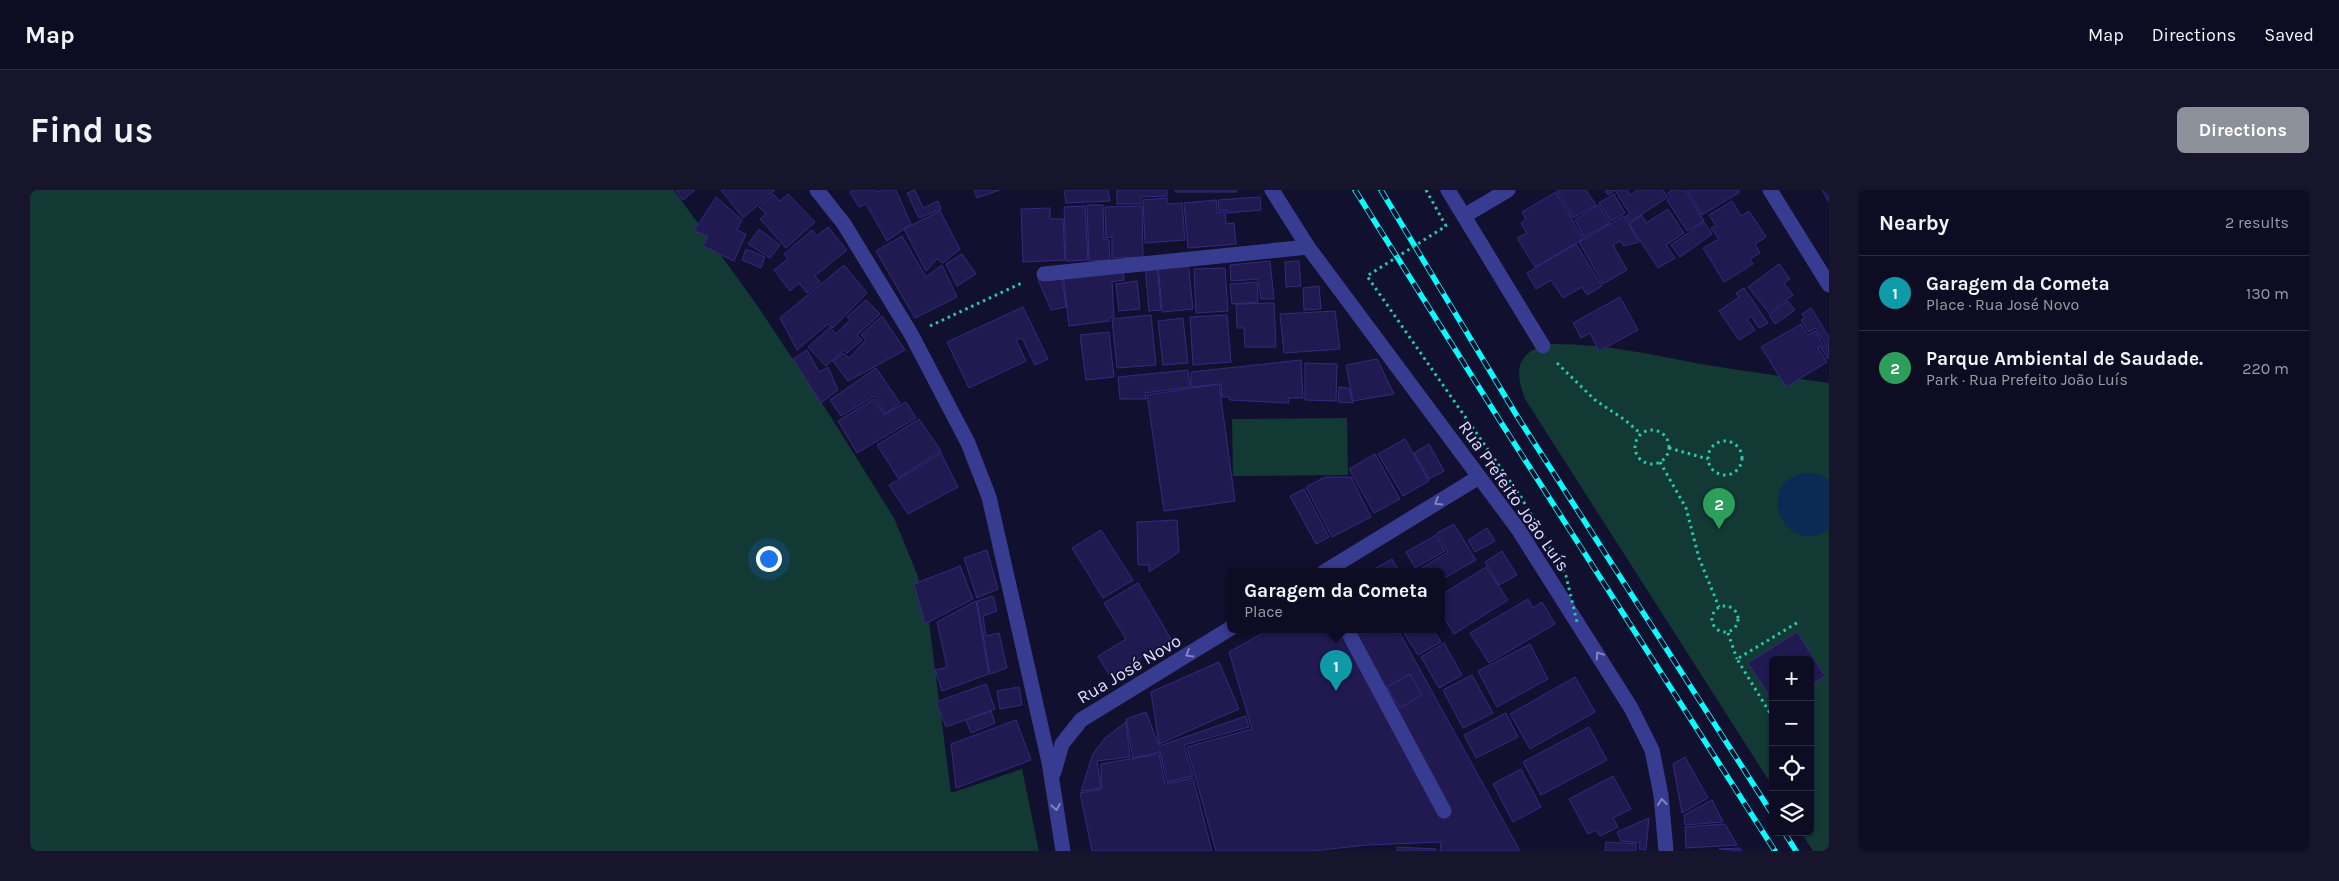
<!DOCTYPE html>
<meta charset="utf-8">
<style>
body{margin:0;font-family:Karla,sans-serif;background:#17152b;color:#f1f3f6}
.controls{position:absolute;right:15px;bottom:15px;display:grid;overflow:hidden;border-radius:8px;box-shadow:0 1px 4px #0004}
.controls button{width:45px;height:45px;display:grid;place-items:center;padding:0;border:0;border-bottom:1px solid #2e2c41;background:#0e0c23;color:#f1f3f6;font:25px sans-serif}
.you{position:absolute;left:738px;top:368px;width:18px;height:18px;margin:-12px;border:4px solid #fff;border-radius:50%;background:#1a73e8;box-shadow:0 0 0 8px #1a73e833}
.badge{display:grid;place-items:center;width:32px;height:32px;border-radius:50%;background:#8c9099;color:#fff;font-size:16px;font-weight:700}
.pin{position:absolute;translate:-50% -41px;filter:drop-shadow(0 1px 2px #0008)}
.pin::after{content:'';position:absolute;top:26px;width:18px;height:15px;background:inherit;clip-path:polygon(0 0,100% 0,50% 100%)}
.popup{position:absolute;left:1197px;top:378px;width:218px;height:65px;box-sizing:border-box;display:grid;place-content:center;border-radius:8px;background:#0e0c23;filter:drop-shadow(0 1px 4px #0005);font-size:16px;white-space:nowrap;color:#9b9ba6}
.popup b{font-size:19px;color:#f1f3f6}
.popup::after{content:'';position:absolute;left:50%;top:100%;margin-left:-10px;border:10px solid transparent;border-top-color:#0e0c23}
.list{margin:0;padding:0;list-style:none}
h2{display:flex;justify-content:space-between;align-items:center;height:65px;margin:0;padding:0 20px;font-size:21px}
h2 small{font-size:16px;font-weight:400;color:#9b9ba6}
.list li{display:grid;grid-template-columns:32px 1fr auto;gap:15px;align-items:center;box-sizing:border-box;height:75px;padding:0 20px;border-top:1px solid #2e2c41}
.list b{display:block;font-size:19px;white-space:nowrap}
.list p{margin:0;font-size:16px;white-space:nowrap;color:#9b9ba6}
.list em{font-size:16px;font-style:normal;color:#9b9ba6}
.icon{flex:none;width:28px;height:28px;fill:none;stroke:currentColor;stroke-width:2;stroke-linecap:round;stroke-linejoin:round}
.map{position:relative;flex:none;width:1799px;height:661px;overflow:hidden;border-radius:8px}
header{display:flex;align-items:center;gap:30px;box-sizing:border-box;height:70px;padding:0 25px;background:#0e0c23;border-bottom:1px solid #2e2c41}
header strong{font-size:24px}
nav{display:flex;gap:28px;margin-inline-start:auto;font-size:18px}
.intro{display:flex;align-items:center;justify-content:space-between;box-sizing:border-box;height:120px;padding:0 30px}
h1{margin:0;font-size:35px}
.button{padding:12px 22px;border-radius:8px;background:#8c9099;color:#fff;font-size:18px;font-weight:700}
main{display:flex;gap:30px;padding:0 30px}
aside{flex:1;background:#0e0c23;border-radius:8px;box-shadow:0 1px 4px #0004}
.map>svg:first-child{display:block}
</style>
<header>
<strong>Map</strong>
<nav><a>Map</a><a>Directions</a><a>Saved</a></nav>
</header>
<div class="intro"><h1>Find us</h1><a class="button">Directions</a></div>
<main>
<div class="map">
<svg width="1799" height="661" viewBox="0 0 1799 661">
<rect width="100%" height="100%" fill="#12102f"/>
<g fill="#123934">
<path d="M0 0H644L729 118 799 224 864 328 887 384 897 417 921 603 992 579 1009 661H0Z"/>
<path d="M1517 154C1570 153 1620 164 1671 174 1714 181 1756 187 1799 193V661H1783L1771 642H1780V470H1743V597L1495 209C1485 181 1485 164 1517 154Z"/>
<path d="M1317 228 1318 285 1203 286 1202 229Z"/>
</g>
<path fill="#092b54" d="M1775 283 1789 284 1799 290V339C1755 370 1722 292 1775 283Z"/>
<g fill="#201a51" stroke="#342a7f">
<path d="M646 0H665L653 10Z"/>
<path d="M691 0H745L713 28Z"/>
<path d="M823 0H846L848 2 851 0H866L881 34 857 51 836 14 829 17 820 2Z"/>
<path d="M885 0 893 18 908 11 911 19 889 28 877 3Z"/>
<path d="M944 0H970L947 8Z"/>
<path d="M1034 0H1078L1080 11 1036 13Z"/>
<path d="M1087 0H1137V6L1111 7V14H1087Z"/>
<path d="M1145 0H1206L1207 2H1145Z"/>
<path d="M1527 0H1556L1566 15 1543 28Z"/>
<path d="M1575 0H1597L1600 5 1608 0H1633L1638 7 1600 32 1596 26 1600 24 1585 0 1578 5Z"/>
<path d="M1642 0H1655L1674 31 1657 41 1637 10 1641 7 1638 3Z"/>
<path d="M1657 0H1709L1710 2 1672 25Z"/>
<path d="M1792 0H1799V12Z"/>
<path d="M1526 2 1553 49 1505 77 1487 48 1497 43 1491 33 1496 29 1492 22Z"/>
<path d="M743 4 750 11 758 4 785 32 756 58 730 29 736 24 729 17Z"/>
<path d="M1584 4 1595 23 1581 31 1569 13Z"/>
<path d="M686 7 712 30 707 40 716 44 704 71 673 56 678 46 664 41Z"/>
<path d="M1230 7 1231 20 1197 23V20L1189 21 1188 10Z"/>
<path d="M1137 8V14L1152 13 1155 50 1115 53 1113 10Z"/>
<path d="M1186 10 1187 23 1195 22 1196 34 1204 33 1206 54 1158 58 1154 13Z"/>
<path d="M1702 11 1711 26 1719 21 1736 47 1725 54 1730 63 1720 69 1723 74 1694 92 1673 58 1689 49 1681 38 1686 36 1679 25Z"/>
<path d="M1057 15H1073L1074 49 1079 50 1080 70 1059 71Z"/>
<path d="M1568 15 1580 33 1554 47 1545 30Z"/>
<path d="M1055 16 1058 70 1036 71 1034 17Z"/>
<path d="M1112 16 1113 67 1082 68V47L1076 48 1075 17Z"/>
<path d="M1020 18V29H1033L1035 70 993 72 991 19Z"/>
<path d="M1638 19 1654 43 1636 55 1645 68 1628 78 1599 34 1612 25 1616 33Z"/>
<path d="M910 21 930 59 913 73 907 69 896 81 874 39Z"/>
<path d="M1594 26 1609 52 1594 56 1590 51 1583 55 1597 80 1573 94 1549 52Z"/>
<path d="M1674 32 1682 44 1650 67 1641 55Z"/>
<path d="M798 37 817 60 785 86 790 92 777 103 769 93 760 101 744 80 758 69 754 64 782 40 787 46Z"/>
<path d="M729 39 750 55 740 68 718 54Z"/>
<path d="M872 46 896 87 912 75 927 107 885 128 846 61Z"/>
<path d="M1546 54 1572 96 1557 105 1552 97 1533 108 1521 90 1506 99 1497 83Z"/>
<path d="M716 59 735 67 731 78 712 70Z"/>
<path d="M932 64 946 84 927 96 916 74Z"/>
<path d="M1158 71 1163 119 1132 122 1128 74Z"/>
<path d="M1240 71 1244 109H1231L1228 89 1201 91 1200 75Z"/>
<path d="M1269 71 1271 96 1256 97 1255 72Z"/>
<path d="M1127 74 1131 120 1119 121 1115 75Z"/>
<path d="M1749 74 1760 89 1754 93 1763 105 1739 123 1718 97Z"/>
<path d="M814 75 837 103 803 138 798 134 767 160 750 128Z"/>
<path d="M1093 76 1094 90 1082 92 1084 127 1079 128V131L1039 136 1033 83Z"/>
<path d="M1195 78 1198 121 1166 123 1164 79Z"/>
<path d="M1032 87 1036 117 1021 120 1008 89Z"/>
<path d="M1107 91 1110 119 1089 121 1086 94Z"/>
<path d="M1227 92 1228 112 1202 114 1200 94Z"/>
<path d="M1289 96 1291 119 1274 120 1273 98Z"/>
<path d="M1714 98 1738 133 1729 138 1721 126 1717 129 1725 140 1709 150 1689 121 1709 107 1706 103Z"/>
<path d="M1590 107 1608 140 1569 161 1560 143 1551 148 1543 133Z"/>
<path d="M836 110 850 124 827 145 832 150 817 163 814 160 796 176 778 157 800 137 806 144 820 130 817 127Z"/>
<path d="M1758 111 1765 120 1745 134 1739 125Z"/>
<path d="M1244 113 1246 157H1215L1214 138H1207L1206 114Z"/>
<path d="M993 117 1018 169 1005 175 992 148 986 150 996 171 939 198 917 152Z"/>
<path d="M1781 118 1799 147 1798 169 1791 158 1796 155 1785 138 1779 142 1771 130 1775 128 1772 124Z"/>
<path d="M1305 121 1310 159 1254 163 1250 124Z"/>
<path d="M1121 125 1126 175 1087 178 1082 129Z"/>
<path d="M1197 125 1201 172 1163 175 1160 127Z"/>
<path d="M852 126 875 160 818 191 803 171 813 163 819 168 836 150 831 145Z"/>
<path d="M1153 128 1158 173 1133 175 1128 131Z"/>
<path d="M1771 134 1778 145 1785 141 1793 155 1788 158 1797 172 1756 197 1731 157Z"/>
<path d="M1079 142 1084 187 1056 190 1050 145Z"/>
<path d="M777 160 789 182 798 177 808 200 791 213 763 169Z"/>
<path d="M1347 169 1364 204 1323 211 1316 175Z"/>
<path d="M1271 170 1273 208H1258L1259 213 1200 210 1199 207H1192L1191 194 1161 197V182Z"/>
<path d="M1275 173 1307 174 1306 211 1275 210Z"/>
<path d="M846 178 870 213 855 224 845 206 811 226 800 210Z"/>
<path d="M1158 180 1160 197 1115 203 1116 209H1090L1088 187Z"/>
<path d="M1189 194 1205 311 1134 321 1117 205Z"/>
<path d="M1309 197 1319 198 1323 213 1308 212Z"/>
<path d="M844 209 854 225 876 212 886 228 827 263 808 231Z"/>
<path d="M889 229 911 261 868 288 847 255Z"/>
<path d="M1375 249 1399 291 1373 306 1348 264Z"/>
<path d="M1399 254 1414 281 1399 289 1384 263Z"/>
<path d="M911 263 928 297 878 324 859 295Z"/>
<path d="M1345 264 1370 309 1344 323 1319 279Z"/>
<path d="M1295 287H1321L1341 327 1302 347 1276 297Z"/>
<path d="M1274 299 1299 347 1286 354 1260 306Z"/>
<path d="M1147 330 1149 362 1119 382V375H1108L1107 332Z"/>
<path d="M1424 334 1446 370 1411 390V382H1385L1418 362 1407 343Z"/>
<path d="M1457 338 1465 351 1445 362 1438 350Z"/>
<path d="M1071 340 1103 390 1073 408 1042 358Z"/>
<path d="M1406 345 1415 361 1385 378 1376 362Z"/>
<path d="M957 360 968 399 947 408 934 368Z"/>
<path d="M1472 361 1487 385 1469 395 1455 372Z"/>
<path d="M1362 369 1370 382H1339Z"/>
<path d="M930 376 943 409 895 434 884 394Z"/>
<path d="M1456 377 1478 410 1424 444 1411 423V405Z"/>
<path d="M1108 393 1141 449 1080 486 1068 466 1096 449 1074 413Z"/>
<path d="M963 406 967 421 953 426 956 446 969 443 977 478 960 484 947 411Z"/>
<path d="M1498 409 1503 418 1512 412 1525 434 1459 473 1440 443Z"/>
<path d="M946 411 959 484 912 501 905 480 917 477 907 432Z"/>
<path d="M1238 440H1368L1490 661H1410L1411 652 1337 655 1282 661H1186L1157 557 1222 539 1199 462Z"/>
<path d="M1372 440H1403L1411 452 1388 465Z"/>
<path d="M1767 442 1795 486 1780 496V470H1743V512L1718 473Z"/>
<path d="M1414 453 1432 485 1409 498 1391 467Z"/>
<path d="M1500 454 1518 489 1467 517 1448 481Z"/>
<path d="M1189 472 1209 519 1129 554 1121 502Z"/>
<path d="M1380 484 1392 505 1370 518 1357 497Z"/>
<path d="M1442 485 1463 523 1433 538 1413 500Z"/>
<path d="M1545 487 1565 522 1500 559 1480 524Z"/>
<path d="M956 494 965 519 916 537 906 512Z"/>
<path d="M989 497 992 515 970 519 967 501Z"/>
<path d="M961 521 965 533 941 543 936 530Z"/>
<path d="M1116 522 1129 556 1216 526 1219 537 1154 555 1163 586 1137 592 1130 562 1103 568 1096 529Z"/>
<path d="M1476 523 1488 547 1446 568 1434 545Z"/>
<path d="M986 530 1001 570 926 598 921 554Z"/>
<path d="M1096 532 1100 567 1067 571 1071 598 1051 601 1063 564 1075 548Z"/>
<path d="M1559 537 1577 570 1511 605 1493 572Z"/>
<path d="M1129 564 1135 594 1163 588 1182 661H1062L1050 603 1071 599V574Z"/>
<path d="M1655 567 1678 608 1652 623 1643 574Z"/>
<path d="M1491 579 1511 617 1483 632 1463 594Z"/>
<path d="M1583 586 1601 619 1583 628 1588 637 1570 646 1566 640 1558 644 1539 609Z"/>
<path d="M1682 610 1693 632 1655 635 1654 625Z"/>
<path d="M1619 628 1616 660 1609 659 1610 653 1591 651 1587 642Z"/>
<path d="M1695 634 1707 655 1656 658 1655 637Z"/>
<path d="M1576 652 1606 654V661H1575Z"/>
<path d="M1367 657 1406 659V661H1367Z"/>
<path d="M1710 658 1712 661 1689 659Z"/>
</g>
<g fill="none" stroke-linecap="round" stroke-linejoin="round">
<g stroke="#27cab1" stroke-width="3" stroke-dasharray="2.5 4" stroke-linecap="butt">
<path d="M900 136 994 92"/>
<path d="M1527 173 1565 210 1595 230 1610 243"/>
<circle cx="1622" cy="257" r="17"/>
<circle cx="1695" cy="268" r="17"/>
<path d="M1639 258 1678 269"/>
<path d="M1630 272 1656 318 1669 368 1689 417"/>
<circle cx="1695" cy="429" r="13"/>
<path d="M1698 443 1707 469"/>
<path d="M1743 528 1707 469 1770 431"/>
</g>
<path stroke="#373c91" stroke-width="15" d="M1317 440 1414 621"/>
<g stroke="#373c91" stroke-width="15">
<path d="M787 0 814 34 881 144 938 253 959 307 1019 572 1033 661"/>
<path d="M1242 0 1278 57 1488 339 1601 518 1622 560 1631 605 1636 661"/>
<path d="M1418 0 1513 156"/>
<path d="M1740 0 1799 95"/>
<path d="M1434 26 1478 0"/>
<path d="M1014 84 1278 57"/>
<path d="M1294 382 1449 287"/>
<path d="M1024 582 1032 554 1051 530 1201 438"/>
</g>
<g stroke="#09fcff" stroke-width="5.5">
<g id="rail">
<path d="M1325 0 1472 234 1745 661"/>
<path d="M1351 0 1487 226 1743 625"/>
<path d="M1754 642 1766 661"/>
</g>
</g>
<use href="#rail" stroke="#12102f" stroke-width="4" stroke-dasharray="11" stroke-linecap="butt"/>
<path stroke="#27cab1" stroke-width="3" stroke-dasharray="2.5 4" stroke-linecap="butt" d="M1396 0 1416 36 1337 86 1491 307 1536 386 1547 432"/>
</g>
<defs><path id="oneway-chevron" d="M-2-3.5L2.5 0L-2 3.5" fill="none" stroke-width="1.6" stroke-linecap="round" stroke-linejoin="round" transform="scale(1.25)"/></defs>
<g stroke="#8284c2">
<use href="#oneway-chevron" transform="translate(1408 312) rotate(148)"/>
<use href="#oneway-chevron" transform="translate(1159 464) rotate(149)"/>
<use href="#oneway-chevron" transform="translate(1569 465) rotate(-123)"/>
<use href="#oneway-chevron" transform="translate(1632 612) rotate(-96)"/>
<use href="#oneway-chevron" transform="translate(1026 617) rotate(80)"/>
</g>
<g text-anchor="middle" dominant-baseline="central" stroke-width="4" stroke-linejoin="round" paint-order="stroke">
<g font-size="18" fill="#deddff" stroke="#12102f">
<text transform="translate(1484 306) rotate(55)">Rua Prefeito João Luís</text>
<text transform="translate(1099 479) rotate(-31)">Rua José Novo</text>
</g>
</g>
</svg>
<div class="controls">
<button>+</button>
<button>−</button>
<button><svg class="icon" aria-label="locate" viewBox="0 0 24 24"><circle cx="12" cy="12" r="6"/><path d="M12 2v4M12 18v4M2 12h4M18 12h4"/></svg></button>
<button><svg class="icon" aria-label="layers" viewBox="0 0 24 24"><path d="M12 4l9 5-9 5-9-5zM3 14l9 5 9-5"/></svg></button>
</div>
<div class="you"></div>
<div class="pin badge" style="left:1306px;top:501px;background:#0f9aa8">1</div>
<div class="popup"><b>Garagem da Cometa</b>Place</div>
<div class="pin badge" style="left:1689px;top:339px;background:#2e9e5b">2</div>
</div>
<aside>
<h2>Nearby<small>2 results</small></h2>
<ul class="list">
<li><span class="badge" style="background:#0f9aa8">1</span><div><b>Garagem da Cometa</b><p>Place · Rua José Novo</p></div><em>130 m</em></li>
<li><span class="badge" style="background:#2e9e5b">2</span><div><b>Parque Ambiental de Saudade.</b><p>Park · Rua Prefeito João Luís</p></div><em>220 m</em></li>
</ul>
</aside>
</main>
